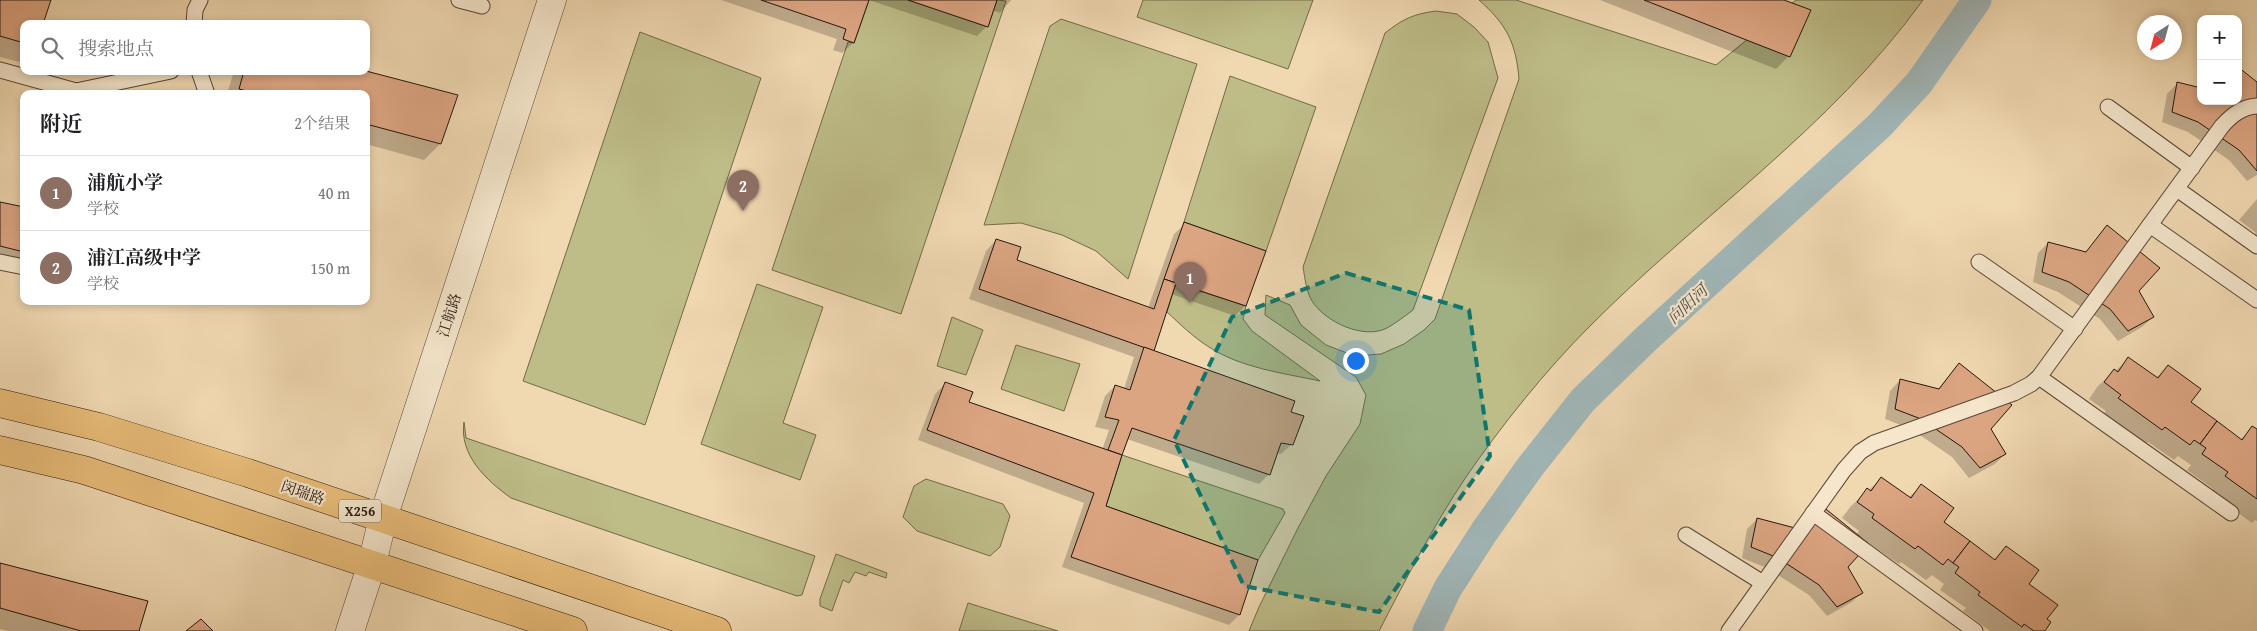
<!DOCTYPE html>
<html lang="zh">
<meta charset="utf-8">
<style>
body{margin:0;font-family:"Gentium Book Plus","Noto Serif SC",serif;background:#f6f6f6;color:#202124}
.controls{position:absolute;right:15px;top:15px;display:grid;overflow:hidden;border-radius:10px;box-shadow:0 2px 8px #0003}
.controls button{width:45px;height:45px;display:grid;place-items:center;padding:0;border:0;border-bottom:1px solid #e0e0e0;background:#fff;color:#202124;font:25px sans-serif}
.compass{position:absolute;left:2137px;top:15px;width:45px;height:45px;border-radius:50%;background:#fff;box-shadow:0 2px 8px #0003;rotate:216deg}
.you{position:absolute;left:1355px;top:360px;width:18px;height:18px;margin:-12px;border:4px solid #fff;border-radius:50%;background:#1a73e8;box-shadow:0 0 0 8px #1a73e833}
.badge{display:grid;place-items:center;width:32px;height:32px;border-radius:50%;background:#b45309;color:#fff;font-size:16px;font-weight:700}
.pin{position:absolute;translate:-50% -41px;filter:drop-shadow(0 1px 2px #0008)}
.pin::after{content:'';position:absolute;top:26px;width:18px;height:15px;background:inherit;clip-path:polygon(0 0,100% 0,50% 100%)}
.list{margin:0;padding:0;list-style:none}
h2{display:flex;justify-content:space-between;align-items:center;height:65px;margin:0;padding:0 20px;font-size:21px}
h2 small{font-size:16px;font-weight:400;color:#757577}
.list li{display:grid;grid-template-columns:32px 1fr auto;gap:15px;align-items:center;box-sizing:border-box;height:75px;padding:0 20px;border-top:1px solid #e0e0e0}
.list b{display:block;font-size:19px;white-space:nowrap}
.list p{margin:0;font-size:16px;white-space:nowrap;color:#757577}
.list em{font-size:16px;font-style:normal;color:#757577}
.icon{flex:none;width:28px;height:28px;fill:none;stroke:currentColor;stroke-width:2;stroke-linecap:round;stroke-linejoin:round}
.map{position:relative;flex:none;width:2257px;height:631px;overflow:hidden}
.search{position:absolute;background:#fff;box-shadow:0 2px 8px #0003;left:20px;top:20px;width:350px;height:55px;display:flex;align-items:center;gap:12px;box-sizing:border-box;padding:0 18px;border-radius:10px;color:#757577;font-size:19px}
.panel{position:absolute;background:#fff;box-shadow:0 2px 8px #0003;left:20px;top:90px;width:350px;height:215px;border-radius:10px}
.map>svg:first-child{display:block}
</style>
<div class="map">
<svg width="2257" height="631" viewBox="0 0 2257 631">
<rect width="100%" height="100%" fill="#f0d8b1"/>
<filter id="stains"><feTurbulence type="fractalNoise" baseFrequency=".004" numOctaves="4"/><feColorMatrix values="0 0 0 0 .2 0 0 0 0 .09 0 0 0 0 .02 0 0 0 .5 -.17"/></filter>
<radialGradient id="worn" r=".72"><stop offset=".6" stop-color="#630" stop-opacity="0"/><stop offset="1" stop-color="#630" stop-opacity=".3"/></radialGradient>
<g fill="#bebd88" stroke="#726a4a">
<path d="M869 0H908L988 27 997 0 1006 1 901 314 772 270 848 42 854 43Z"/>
<path d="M1143 0H1313L1288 69 1137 17Z"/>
<path d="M1479 0H1516L1716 65 1796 0H1923C1831 128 1699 216 1589 327 1546 370 1501 426 1466 477 1433 526 1406 579 1379 631H1249L1259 607 1298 528 1326 476 1360 424 1366 395 1356 377 1265 315 1266 295 1290 305 1301 325 1326 345 1355 356 1381 354 1404 344 1424 330 1435 319 1519 79C1516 42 1506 24 1479 0Z"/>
<path d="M1436 11 1457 14 1474 27 1488 42 1498 78 1413 310C1405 316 1396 323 1387 328 1364 340 1325 322 1312 301 1306 291 1305 278 1303 267L1385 33C1403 19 1413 14 1436 11Z"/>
<path d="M1061 19 1197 64 1128 279 1096 251 1062 235 1021 223 984 225 1050 26Z"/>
<path d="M640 32 761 78 645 425 523 381Z"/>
<path d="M1230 76 1316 107 1266 251 1184 222Z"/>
<path d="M1176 283 1246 306 1243 319 1252 331 1320 381C1283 373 1241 368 1209 347 1193 337 1180 324 1167 312Z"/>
<path d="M757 284 823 307 783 423 816 435 800 480 701 444Z"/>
<path d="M952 317 983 330 966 375 937 366Z"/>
<path d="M1016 345 1080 364 1064 411 1001 389Z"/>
<path d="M464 422 466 438 815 556 802 595 797 596 511 498C486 480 459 455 464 422Z"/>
<path d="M1122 455 1283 509 1285 513 1258 560 1106 506Z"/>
<path d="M926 479 1003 504 1010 516 1000 547 990 556 917 531 903 517 914 486Z"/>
<path d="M836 554 887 573 886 578 869 572 866 576 855 572 849 583 843 580 832 611 820 606V599Z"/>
<path d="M968 603 1058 631H959Z"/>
</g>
<g fill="#0003">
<path d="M0 0H47L24 24V57L19 62 0 57Z"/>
<path d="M721 0H867L853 43 842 53 833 50 837 39Z"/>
<path d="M869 0H1011L1000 13 992 10 987 26 977 36Z"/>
<path d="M1600 0H1780L1789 56 1776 69Z"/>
<path d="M234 71H363L457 96 440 144 424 160 366 144V94H227Z"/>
<path d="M2177 84 2201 101H2238L2257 84V175L2247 181 2229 160 2188 132 2162 122 2167 94Z"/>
<path d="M2257 199V239L2253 236 2256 233 2239 220Z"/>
<path d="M0 203 24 209V272L0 266Z"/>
<path d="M1185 224 1264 251 1245 306 1235 316 1171 294 1152 351 1289 413 1292 444 1281 454 1276 453 1269 474 1259 484 1127 439 1104 506 1257 561 1239 615 1229 625 1062 567 1084 503 918 440 935 394 945 384 968 403 1102 450 1109 430 1095 427 1105 396 1115 386 1124 389 1134 357 969 299 986 251 996 240 1016 260 1148 308 1174 234Z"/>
<path d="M2107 227 2138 291 2153 317 2142 327 2118 341 2100 319 2058 292 2033 282 2038 253 2048 243 2085 253Z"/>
<path d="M2129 359 2156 378 2168 366 2189 402 2240 440 2253 428 2257 431V521L2255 520 2252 523 2210 492 2213 489 2187 470 2191 465 2178 456 2174 460 2148 442 2145 445 2103 414 2106 411 2089 399 2098 386Z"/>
<path d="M1959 364 1990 429 2005 454 1995 464 1969 478 1952 457 1911 429 1885 419 1890 391 1900 380 1937 390Z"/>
<path d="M1882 478 1908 498 1921 486 1942 522 1993 560 2006 547 2046 620 2043 631H1990L1963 611 1966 608 1940 590 1944 584 1932 575 1926 580 1901 562 1899 564 1868 543 1847 567 1862 592 1852 602 1827 616 1809 595 1767 568 1742 558 1747 529 1757 519 1794 528 1856 535 1859 531 1842 518 1851 506Z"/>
<path d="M0 564 138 631H9L0 629Z"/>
</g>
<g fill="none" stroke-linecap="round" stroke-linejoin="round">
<path stroke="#a0b6b8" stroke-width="29" d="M1427 631 1448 588 1484 532 1530 467 1583 400 1646 339 1879 126 1919 83 1977 0"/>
</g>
<g fill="#dca582" stroke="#27160d">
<path d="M0 0H51L43 24H24V43L0 36Z"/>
<path d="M761 0H869L854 43 843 39 846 29Z"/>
<path d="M908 0H997L988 27Z"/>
<path d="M1644 0H1784L1811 10 1790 57Z"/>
<path d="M2238 67 2257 82V171L2239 150 2198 122 2172 112 2177 82 2201 88V101H2238Z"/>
<path d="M244 71H366L458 95 441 144 366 124V94H258L239 89Z"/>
<path d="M0 202 24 207V252L0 246Z"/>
<path d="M1184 222 1266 251 1246 306 1164 279Z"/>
<path d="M2107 225 2160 268 2139 291 2154 317 2128 331 2110 309 2069 282 2042 272 2048 242 2086 252Z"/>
<path d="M996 239 1021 247 1017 260 1154 309 1164 279 1176 283 1154 351 979 289Z"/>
<path d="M1144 347 1295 401 1291 412 1304 416 1293 445 1281 443 1270 475 1132 428 1122 455 1108 450 1119 420 1105 417 1115 385 1130 390Z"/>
<path d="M2128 357 2158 378 2168 365 2201 389 2191 402 2217 421 2200 444 2194 440 2190 445 2165 427 2162 430 2118 398 2121 395 2104 382 2114 369 2118 372Z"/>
<path d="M1959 363 2012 405 1991 429 2006 454 1980 468 1962 447 1921 419 1895 409 1900 379 1939 389Z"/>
<path d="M945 382 973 392 969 402 1122 455 1106 506 1258 560 1240 615 1071 557 1094 493 927 430Z"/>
<path d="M2217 421 2242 440 2252 426 2257 429V499L2225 476 2228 472 2202 454 2206 448 2200 444Z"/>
<path d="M1881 477 1911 498 1921 484 1954 508 1944 522 1970 541 1953 563 1948 559 1943 565 1918 546 1915 549 1872 518 1874 514 1857 502 1867 488 1871 491Z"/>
<path d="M1816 501 1869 544 1848 567 1863 593 1837 607 1819 585 1778 558 1751 547 1757 518 1795 528Z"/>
<path d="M1970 541 1995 560 2006 546 2039 570 2029 584 2058 605 2047 619 2051 622 2045 631H2034L2024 624 2022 627 1978 595 1980 592 1955 573 1959 567 1953 563Z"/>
<path d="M0 563 148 601 139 631H81L0 608Z"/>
<path d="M201 619 213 631H186Z"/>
</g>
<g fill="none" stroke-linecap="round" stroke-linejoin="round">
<g stroke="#594636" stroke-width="17">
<g id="service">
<path d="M459 0 482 6"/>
<path d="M194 24 195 10 200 0"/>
<path d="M0 70 76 91 171 71"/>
<path d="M199 71 207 94"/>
<path d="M2108 107 2192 168"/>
<path d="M2177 189 2257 246"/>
<path d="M2150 225 2257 300"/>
<path d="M0 262 24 267"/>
<path d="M1979 262 2075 329"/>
<path d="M2039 377 2231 513"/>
<path d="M1813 513 1975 631"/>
<path d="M1686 535 1763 583"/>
<path d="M1729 631 1844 470 1860 452 1874 443 2014 393 2031 384 2039 377 2222 126C2232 115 2242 107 2257 106"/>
</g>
</g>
<g stroke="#594636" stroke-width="29">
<path id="minor" d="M350 631 372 564 383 518 552 0"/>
</g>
<g stroke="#27160d" stroke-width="29">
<g id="primary">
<path d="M0 403 99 427 248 473 717 631"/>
<path d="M0 450 84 470 573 631"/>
</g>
</g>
<use href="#service" stroke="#f5e6cc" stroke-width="15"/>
<use href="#minor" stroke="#f5e6cc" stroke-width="28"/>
<use href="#primary" stroke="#e8bc78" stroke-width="28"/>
</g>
<path fill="#0f766e" fill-opacity="0.2" stroke="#0f766e" stroke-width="4" stroke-dasharray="10 6" stroke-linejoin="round" d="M1346 273 1469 310 1490 456 1379 612 1244 586 1174 440 1232 317Z"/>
<g text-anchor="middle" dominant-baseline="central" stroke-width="4.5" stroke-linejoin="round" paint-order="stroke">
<rect fill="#f5e6cc" stroke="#655446" stroke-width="1" x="339" y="499.5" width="42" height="23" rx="4"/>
<g font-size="14" font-weight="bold" fill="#27160d">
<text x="360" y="511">X256</text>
</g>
<g font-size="15" fill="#27160d" stroke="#f5e6cc">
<text transform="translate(449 315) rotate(-72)">江航路</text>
<text transform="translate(303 492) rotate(19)">闵瑞路</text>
</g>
<g font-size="16" font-style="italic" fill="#514e49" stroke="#f5e6cc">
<text transform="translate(1687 304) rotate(-43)">向阳河</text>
</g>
</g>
<rect width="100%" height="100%" filter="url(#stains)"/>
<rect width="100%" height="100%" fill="url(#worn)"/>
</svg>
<div class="controls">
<button>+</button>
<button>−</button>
</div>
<svg class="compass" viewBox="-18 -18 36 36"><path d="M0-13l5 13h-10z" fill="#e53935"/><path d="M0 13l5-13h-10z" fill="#757577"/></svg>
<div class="you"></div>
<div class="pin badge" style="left:1190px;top:303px;background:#8d6e63">1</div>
<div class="pin badge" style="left:743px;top:211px;background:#8d6e63">2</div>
<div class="search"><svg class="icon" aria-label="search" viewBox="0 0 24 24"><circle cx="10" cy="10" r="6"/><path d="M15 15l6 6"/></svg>搜索地点</div>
<section class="panel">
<h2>附近<small>2个结果</small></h2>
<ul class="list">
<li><span class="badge" style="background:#8d6e63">1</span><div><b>浦航小学</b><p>学校</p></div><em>40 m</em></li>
<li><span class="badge" style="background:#8d6e63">2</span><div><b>浦江高级中学</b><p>学校</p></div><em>150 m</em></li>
</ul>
</section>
</div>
